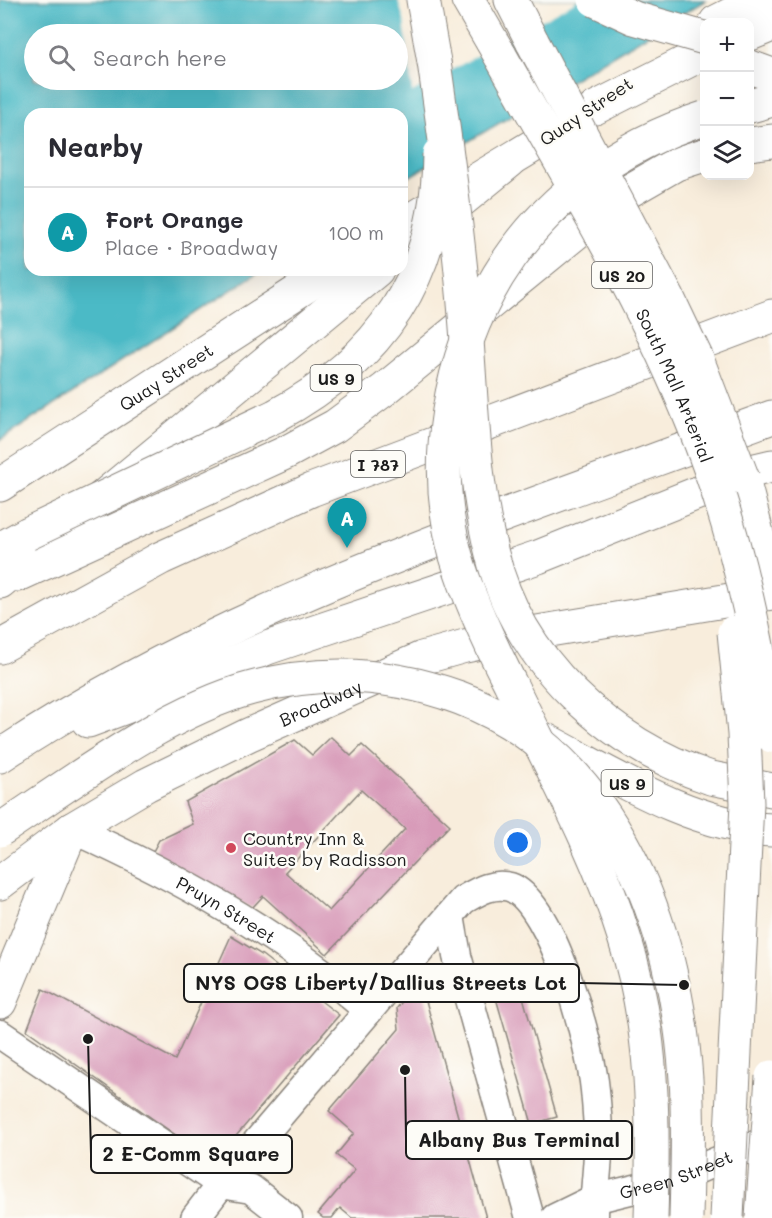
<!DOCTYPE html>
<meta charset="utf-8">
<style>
body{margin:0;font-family:Mali,sans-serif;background:#f2f2f3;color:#2b2b33}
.controls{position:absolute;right:18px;top:18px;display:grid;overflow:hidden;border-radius:12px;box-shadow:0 6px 24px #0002}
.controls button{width:54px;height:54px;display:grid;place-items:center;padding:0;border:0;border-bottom:2px solid #e1e1e2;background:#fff;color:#2b2b33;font:30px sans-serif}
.you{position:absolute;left:518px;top:843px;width:21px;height:21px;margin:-15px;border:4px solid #fff;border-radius:50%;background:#1a73e8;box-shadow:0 0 0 9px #1a73e833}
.badge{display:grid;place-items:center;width:39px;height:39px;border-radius:50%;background:#0f766e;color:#fff;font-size:20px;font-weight:700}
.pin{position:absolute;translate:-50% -50px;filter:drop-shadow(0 2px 3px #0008)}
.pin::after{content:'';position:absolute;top:32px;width:21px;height:18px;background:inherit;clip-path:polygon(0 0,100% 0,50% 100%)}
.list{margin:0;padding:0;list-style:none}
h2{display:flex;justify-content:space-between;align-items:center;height:78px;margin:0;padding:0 24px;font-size:26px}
h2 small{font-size:20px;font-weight:400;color:#7c7c81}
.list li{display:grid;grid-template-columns:39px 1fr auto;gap:18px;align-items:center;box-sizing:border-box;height:90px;padding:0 24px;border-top:2px solid #e1e1e2}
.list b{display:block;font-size:22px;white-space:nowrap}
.list p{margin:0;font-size:20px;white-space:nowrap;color:#7c7c81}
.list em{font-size:20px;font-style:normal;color:#7c7c81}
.icon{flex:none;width:33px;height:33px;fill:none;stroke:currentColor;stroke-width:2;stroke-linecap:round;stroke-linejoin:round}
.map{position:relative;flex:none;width:772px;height:1218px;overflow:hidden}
.search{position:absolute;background:#fff;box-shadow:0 6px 24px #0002;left:24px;top:24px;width:384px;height:66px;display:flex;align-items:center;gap:15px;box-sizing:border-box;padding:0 21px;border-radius:33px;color:#7c7c81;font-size:22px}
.panel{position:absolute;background:#fff;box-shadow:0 6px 24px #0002;left:24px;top:108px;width:384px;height:168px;border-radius:18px}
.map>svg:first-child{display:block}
</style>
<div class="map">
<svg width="772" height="1218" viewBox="0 0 772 1218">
<rect width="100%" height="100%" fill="#fdfcf7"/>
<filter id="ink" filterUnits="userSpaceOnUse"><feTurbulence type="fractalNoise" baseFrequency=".0167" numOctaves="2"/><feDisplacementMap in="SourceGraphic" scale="12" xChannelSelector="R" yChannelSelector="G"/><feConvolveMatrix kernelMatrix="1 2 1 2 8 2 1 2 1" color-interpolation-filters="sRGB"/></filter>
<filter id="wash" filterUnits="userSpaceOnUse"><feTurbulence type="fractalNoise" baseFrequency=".008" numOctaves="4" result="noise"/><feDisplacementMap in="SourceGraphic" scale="24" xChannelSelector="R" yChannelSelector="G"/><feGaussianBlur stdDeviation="1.35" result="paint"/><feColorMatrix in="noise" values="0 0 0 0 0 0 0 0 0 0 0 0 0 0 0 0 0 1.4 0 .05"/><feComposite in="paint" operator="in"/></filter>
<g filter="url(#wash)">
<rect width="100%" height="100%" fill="#f8eddc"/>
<path fill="#4cbac6" stroke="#346b71" stroke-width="1.5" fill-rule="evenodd" d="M0 0H706L402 181V114H30V270H262L0 440ZM34 34H398V80H34Z"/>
<path fill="#f8eddc" d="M398 0H578L412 92 409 62 398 63 407 47 404 20Z"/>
<g id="blocks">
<g fill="#d89bb9" fill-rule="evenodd">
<path d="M331 737 351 756 362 745 450 825 327 954 263 896 252 908 150 857 159 840 193 824 185 802 295 740 312 755ZM361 790 405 829 329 911 285 872Z"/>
<path d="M231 936 262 955 339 1015 214 1162 27 1030 43 989 175 1060Z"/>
<path d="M420 979 486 1218H352L340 1208 332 1218H323L318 1214 355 1170 336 1155 354 1133 329 1111 399 1029 397 1008Z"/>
<path d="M521 990 557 1117 532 1124 496 998Z"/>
</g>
</g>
</g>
<g filter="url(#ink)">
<use href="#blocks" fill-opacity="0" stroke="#8a847c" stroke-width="1.5"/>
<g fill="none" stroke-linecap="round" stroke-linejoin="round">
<g stroke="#8a847c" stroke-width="31">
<g id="minor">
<path id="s1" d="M72 829C178 877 280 933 368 1010"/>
<path d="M450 916 457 956 530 1218"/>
<path d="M0 1034 221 1184 251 1189 288 1218"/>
<path d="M195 1218 221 1184 463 900C477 892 492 882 510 887 553 902 591 1047 595 1090 597 1110 599 1133 598 1154 597 1175 594 1196 594 1218"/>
<path id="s2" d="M555 1218 594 1199 675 1179 772 1138"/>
</g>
</g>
<g stroke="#8a847c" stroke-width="35">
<g id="major">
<path d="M423 0 434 62"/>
<path d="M468 0 501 57"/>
<path d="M511 0 533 43"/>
<path d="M716 22 759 0"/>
<path d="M750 67 772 75"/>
<path d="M750 144 772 141"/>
<path d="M402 225 571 123"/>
<path d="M743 479 772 591"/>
<path id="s3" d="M0 485 331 270"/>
<path d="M0 549 27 534"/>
<path d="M18 575 285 453 335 426 385 389 622 195 676 164 704 155"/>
<path d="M538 736C610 773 688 825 772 830"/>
<path id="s4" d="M0 883 72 829 146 785 248 735 422 658 465 646 513 636 772 593"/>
<path d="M0 1002 72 829"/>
</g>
</g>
<g stroke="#8a847c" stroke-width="35">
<g id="highway">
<path d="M750 34 772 25"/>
<path d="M750 106 772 100"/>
<path d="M595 108 704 53"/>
<path d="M402 249 510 161"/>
<path d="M0 582 377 270"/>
<path d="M0 647 161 558 311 490 772 316"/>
<path d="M88 721 166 692 267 648 538 557 755 470 772 466"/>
<path d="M0 756C233 601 512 514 772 417"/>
<path d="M711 778 772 790"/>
</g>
</g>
<use href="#minor" stroke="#fff" stroke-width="28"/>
<use href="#major" stroke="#fff" stroke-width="33"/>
<use href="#highway" stroke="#fff" stroke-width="33"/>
<g stroke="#8a847c" stroke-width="35" stroke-linecap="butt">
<g id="major-bridge">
<path d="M533 43 668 298 697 359 743 479"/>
<path id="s5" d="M501 57C568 177 642 296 693 424 734 524 757 629 772 736"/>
<path d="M27 534 275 416C381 359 438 276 439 154"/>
<path d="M0 830C71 783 170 709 252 688 322 669 392 673 460 698 614 756 676 926 686 1079 689 1125 687 1171 686 1218"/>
<path d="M727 1218 747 803 744 734 734 632"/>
<path d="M762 1218 772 1077"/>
</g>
</g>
<g stroke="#8a847c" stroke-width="35" stroke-linecap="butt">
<g id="highway-bridge">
<path d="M595 0 634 18 704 38"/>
<path d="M434 62C446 146 458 230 465 315 472 394 472 477 492 554 518 661 609 744 711 778"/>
<path d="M651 1218C654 1122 654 1029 624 937 597 849 550 766 510 683 489 642 469 600 456 556 430 462 449 357 498 276 545 199 619 145 704 118"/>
</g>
</g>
<use href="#major-bridge" stroke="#fff" stroke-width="33"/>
<use href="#highway-bridge" stroke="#fff" stroke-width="33"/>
</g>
</g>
<circle fill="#d1495b" stroke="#fdfcf7" stroke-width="2" cx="231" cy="848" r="6"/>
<g text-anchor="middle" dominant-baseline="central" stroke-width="5" stroke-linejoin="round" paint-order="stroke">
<g fill="#fdfcf7" stroke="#605f5e" stroke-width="1.5">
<rect x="592" y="262" width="60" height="26" rx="4.5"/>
<rect x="310.5" y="365" width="51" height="26" rx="4.5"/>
<rect x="351" y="451" width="54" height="26" rx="4.5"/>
<rect x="601.5" y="770" width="51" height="26" rx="4.5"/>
</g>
<g font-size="16" font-weight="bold" fill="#1c1c1c">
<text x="622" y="275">US 20</text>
<text x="336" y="378">US 9</text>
<text x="378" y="464">I 787</text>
<text x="627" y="783">US 9</text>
</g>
<g font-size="18" fill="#1c1c1c" stroke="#fdfcf7">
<text transform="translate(586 111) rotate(-34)">Quay Street</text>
<text stroke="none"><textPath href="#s3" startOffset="198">Quay Street</textPath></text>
<text stroke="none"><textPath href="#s5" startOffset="372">South Mall Arterial</textPath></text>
<text stroke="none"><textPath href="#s4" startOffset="369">Broadway</textPath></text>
<text stroke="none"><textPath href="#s1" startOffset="174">Pruyn Street</textPath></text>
<text stroke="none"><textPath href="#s2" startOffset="129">Green Street</textPath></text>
</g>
<g font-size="18" fill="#1c1c1c" stroke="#fdfcf7" text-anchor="start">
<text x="243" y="838">Country Inn &amp;<tspan x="243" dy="21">Suites by Radisson</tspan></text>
</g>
</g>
<path fill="none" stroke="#1c1c1c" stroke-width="2" d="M684 985L579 983M405 1070L406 1140M88 1039L91 1154"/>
<g fill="#1c1c1c" stroke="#fdfcf7" stroke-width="2">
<circle cx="684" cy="985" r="6"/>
<circle cx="405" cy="1070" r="6"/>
<circle cx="88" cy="1039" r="6"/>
</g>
<g fill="#fdfcf7" stroke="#1c1c1c" stroke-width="2">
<rect x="184" y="964" width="395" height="38" rx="6"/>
<rect x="406" y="1121" width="226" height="38" rx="6"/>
<rect x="91" y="1135" width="201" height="38" rx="6"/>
</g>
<g font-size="20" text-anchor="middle" font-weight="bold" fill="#1c1c1c">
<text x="381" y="990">NYS OGS Liberty/Dallius Streets Lot</text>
<text x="519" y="1147">Albany Bus Terminal</text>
<text x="191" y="1161">2 E-Comm Square</text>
</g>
</svg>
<div class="controls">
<button>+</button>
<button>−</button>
<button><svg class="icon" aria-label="layers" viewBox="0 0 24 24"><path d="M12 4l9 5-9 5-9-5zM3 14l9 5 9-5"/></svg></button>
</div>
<div class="you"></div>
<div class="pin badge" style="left:347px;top:548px;background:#0f9aa8">A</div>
<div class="search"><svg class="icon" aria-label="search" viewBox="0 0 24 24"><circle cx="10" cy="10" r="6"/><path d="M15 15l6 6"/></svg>Search here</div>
<section class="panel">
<h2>Nearby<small></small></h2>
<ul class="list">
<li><span class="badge" style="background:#0f9aa8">A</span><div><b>Fort Orange</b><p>Place · Broadway</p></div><em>100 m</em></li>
</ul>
</section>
</div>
